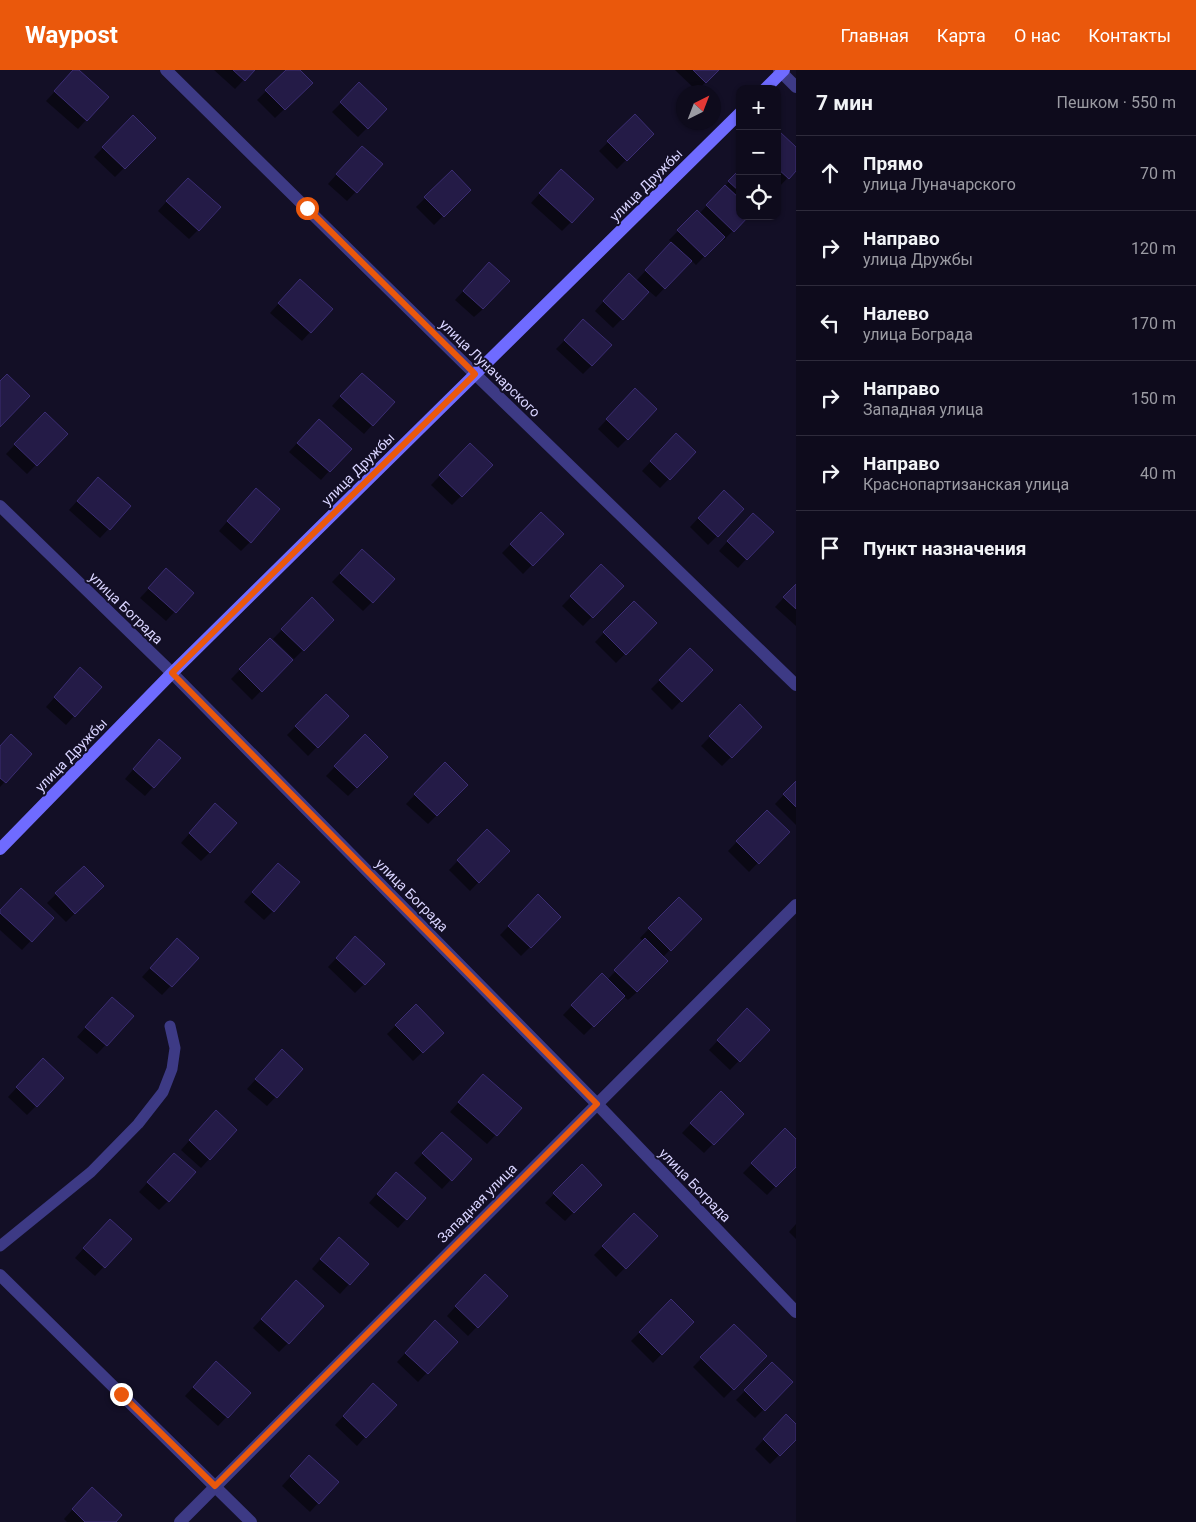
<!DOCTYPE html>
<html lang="ru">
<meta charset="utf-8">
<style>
body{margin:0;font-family:Roboto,sans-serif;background:#1c1929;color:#f1f3f6}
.controls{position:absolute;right:15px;top:15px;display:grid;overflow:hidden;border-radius:10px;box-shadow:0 1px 4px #0004}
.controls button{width:45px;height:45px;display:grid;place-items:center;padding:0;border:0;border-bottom:1px solid #2e2b3b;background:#0e0b1c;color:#f1f3f6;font:25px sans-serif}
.compass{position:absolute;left:676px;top:15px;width:45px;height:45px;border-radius:50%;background:#0e0b1c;box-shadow:0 1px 4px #0004;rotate:42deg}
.stop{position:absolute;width:15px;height:15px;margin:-11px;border:4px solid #ea580c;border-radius:50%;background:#fff}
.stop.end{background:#ea580c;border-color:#fff;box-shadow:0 1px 5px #0008}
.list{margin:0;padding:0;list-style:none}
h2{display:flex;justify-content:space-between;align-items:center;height:65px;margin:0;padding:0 20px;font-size:21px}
h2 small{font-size:16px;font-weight:400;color:#9b9ba3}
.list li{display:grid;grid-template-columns:32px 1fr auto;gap:15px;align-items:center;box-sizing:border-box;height:75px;padding:0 20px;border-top:1px solid #2e2b3b}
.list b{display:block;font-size:19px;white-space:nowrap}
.list p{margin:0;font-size:16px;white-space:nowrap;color:#9b9ba3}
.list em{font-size:16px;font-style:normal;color:#9b9ba3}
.icon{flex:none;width:28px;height:28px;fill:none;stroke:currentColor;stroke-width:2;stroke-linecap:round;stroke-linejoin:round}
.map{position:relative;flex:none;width:796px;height:1452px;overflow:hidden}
header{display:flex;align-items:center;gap:30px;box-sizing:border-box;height:70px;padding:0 25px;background:#ea580c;color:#fff}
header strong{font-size:24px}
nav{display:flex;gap:28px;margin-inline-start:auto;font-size:18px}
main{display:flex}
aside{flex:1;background:#0e0b1c}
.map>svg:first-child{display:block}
</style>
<header>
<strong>Waypost</strong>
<nav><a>Главная</a><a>Карта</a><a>О нас</a><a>Контакты</a></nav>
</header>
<main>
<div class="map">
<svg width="796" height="1452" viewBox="0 0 796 1452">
<rect width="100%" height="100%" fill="#130f26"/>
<g fill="#0007">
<path d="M75 0H77L86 50 78 59 46 31Z"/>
<path d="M214 0H253L235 19Z"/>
<path d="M288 0H298L311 13 275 48 257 30Z"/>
<path d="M675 0H717L697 21Z"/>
<path d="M351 23 386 39 358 67 332 42Z"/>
<path d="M635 46 652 64 617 99 599 81Z"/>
<path d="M133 47 154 68 115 107 94 87Z"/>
<path d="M777 66 796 79V99L779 117 777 115Z"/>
<path d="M353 86 381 95 347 131 328 114Z"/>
<path d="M740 100V146H747L724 170 722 168 696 195 691 190 656 227 649 221 613 258 595 241 620 213 636 211 672 173 669 170 697 142 699 144Z"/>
<path d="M452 102 469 120 434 155 416 137Z"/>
<path d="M552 110 571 152 562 161 531 133Z"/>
<path d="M179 118 198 160 189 169 158 141Z"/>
<path d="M480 203 483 239 474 247 455 230Z"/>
<path d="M291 220 310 262 302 271 270 243Z"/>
<path d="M575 260 592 295 583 304 556 279Z"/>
<path d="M353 313 372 355 364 364 332 336Z"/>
<path d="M626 329 656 340 618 378 598 359Z"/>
<path d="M45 344 66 364 27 404 6 384Z"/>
<path d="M310 359 329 401 321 410 289 382Z"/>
<path d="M667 374 695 382 660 418 642 401Z"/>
<path d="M470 375 491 396 452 435 431 415Z"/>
<path d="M90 417 130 436 100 468 69 440Z"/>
<path d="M247 429 250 472 241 481 219 461Z"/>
<path d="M715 430 717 466 708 475 690 457Z"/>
<path d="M541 444 562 464 523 504 502 483Z"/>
<path d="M744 453 746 489 738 498 719 481Z"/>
<path d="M353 490 372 532 363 541 332 512Z"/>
<path d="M601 496 622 516 583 556 562 536Z"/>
<path d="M158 509 192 523 166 551 140 528Z"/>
<path d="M796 515V556L775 537Z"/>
<path d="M312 529 333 550 294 589 273 569Z"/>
<path d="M634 532 655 553 616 593 595 572Z"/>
<path d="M270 569 291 590 252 630 231 609Z"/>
<path d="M690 580 711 600 672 640 651 619Z"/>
<path d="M72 608 74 646 66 655 46 637Z"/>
<path d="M326 626 347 646 308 686 287 665Z"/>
<path d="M740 636 761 657 722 696 701 676Z"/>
<path d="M365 666 387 687 348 726 326 706Z"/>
<path d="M0 677 30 684 0 717Z"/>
<path d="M150 680 153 717 145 726 125 709Z"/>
<path d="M445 694 467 715 428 754 406 734Z"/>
<path d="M796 712V755L775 734Z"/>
<path d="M767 741 788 762 749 802 728 781Z"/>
<path d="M207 744 210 782 201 791 181 773Z"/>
<path d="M487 761 508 781 470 821 449 800Z"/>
<path d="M84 797 102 816 66 852 47 833Z"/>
<path d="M270 803 273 841 264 850 244 832Z"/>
<path d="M538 826 560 847 521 886 500 865Z"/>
<path d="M679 828 700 849 663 887 637 922 628 930 623 926 584 965 563 945 602 905 607 910 644 872 640 868Z"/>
<path d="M0 841 52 848 22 880 0 860Z"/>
<path d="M347 877 364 914 355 923 328 897Z"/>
<path d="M168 879 197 888 162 925 142 907Z"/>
<path d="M416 936 442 963 413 991 387 964Z"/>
<path d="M103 938 132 947 97 984 77 967Z"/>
<path d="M747 940 768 960 730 1000 709 980Z"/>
<path d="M273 990 302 999 267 1036 247 1019Z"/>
<path d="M34 999 36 1036 27 1045 8 1027Z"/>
<path d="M474 1015 520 1039 487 1074 450 1042Z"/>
<path d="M721 1023 742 1044 704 1083 682 1063Z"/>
<path d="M207 1051 209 1089 201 1098 181 1080Z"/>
<path d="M785 1060 796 1071V1095L767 1125 743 1103Z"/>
<path d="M442 1064 470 1089 442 1119 414 1093Z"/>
<path d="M165 1093 168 1131 159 1140 139 1122Z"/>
<path d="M582 1096 600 1115 565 1151 545 1133Z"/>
<path d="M387 1112 406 1149 398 1158 369 1133Z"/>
<path d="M634 1145 656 1166 616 1207 594 1185Z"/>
<path d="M796 1154V1169L789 1162Z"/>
<path d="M101 1159 130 1169 95 1206 75 1188Z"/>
<path d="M330 1178 367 1194 340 1224 312 1199Z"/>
<path d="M476 1214 506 1226 468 1266 447 1246Z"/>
<path d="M287 1221 288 1273 279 1282 253 1258Z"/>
<path d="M671 1231 692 1252 653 1293 631 1271Z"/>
<path d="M734 1255 765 1286 724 1328 693 1297Z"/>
<path d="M426 1261 456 1272 418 1312 397 1292Z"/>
<path d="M772 1294 791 1312 755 1348 736 1330Z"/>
<path d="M207 1302 249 1323 218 1356 185 1326Z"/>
<path d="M364 1324 365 1367 357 1376 335 1355Z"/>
<path d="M786 1346 796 1356V1368L770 1394 755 1379Z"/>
<path d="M301 1395 318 1433 310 1442 282 1416Z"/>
<path d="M83 1428 114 1452H67L64 1449Z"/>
</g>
<g fill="#241b47" stroke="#3b2d73">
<path d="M73 0H79L109 27 87 51 54 21Z"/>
<path d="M233 0H255L245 11Z"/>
<path d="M286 0H300L313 13 285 40 265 20Z"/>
<path d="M693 0H719L706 13Z"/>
<path d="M359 12 387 39 368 59 340 32Z"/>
<path d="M635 44 654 64 627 91 607 71Z"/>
<path d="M133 45 156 68 125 99 102 77Z"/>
<path d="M780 62 796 77V101L789 109 777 98V65Z"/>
<path d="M362 76 383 94 357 123 336 104Z"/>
<path d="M561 99 594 129 572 153 539 123Z"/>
<path d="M740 99V122L728 111Z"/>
<path d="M452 100 471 120 444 147 424 127Z"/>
<path d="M188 108 221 137 199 161 166 131Z"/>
<path d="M725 115 740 129V146H749L734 162 706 135Z"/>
<path d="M697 140 725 167 705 187 677 160Z"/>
<path d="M671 172 692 191 665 219 645 200Z"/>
<path d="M489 192 510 211 483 239 463 221Z"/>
<path d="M629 203 649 222 623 250 603 231Z"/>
<path d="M300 209 333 239 311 263 278 233Z"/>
<path d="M583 249 612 275 592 296 564 270Z"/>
<path d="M362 303 395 332 373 356 340 326Z"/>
<path d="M7 304 30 326 0 357V311Z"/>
<path d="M635 318 657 339 628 370 606 349Z"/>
<path d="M45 342 68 364 37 396 14 374Z"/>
<path d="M319 349 352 379 330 402 297 373Z"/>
<path d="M676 363 696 382 670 410 650 391Z"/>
<path d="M470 373 493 395 462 427 439 405Z"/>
<path d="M98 407 131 436 110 460 77 431Z"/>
<path d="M256 418 280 439 251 473 227 451Z"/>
<path d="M724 420 744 439 718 467 698 448Z"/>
<path d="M541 442 564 464 533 496 510 474Z"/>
<path d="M753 443 774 462 747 490 727 471Z"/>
<path d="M362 479 395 509 373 533 340 503Z"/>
<path d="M601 494 624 516 593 548 570 526Z"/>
<path d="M166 498 194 523 176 543 148 518Z"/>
<path d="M796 514V539L783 527Z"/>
<path d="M312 527 334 550 304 581 281 559Z"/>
<path d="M634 531 657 553 626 585 603 562Z"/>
<path d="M270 568 293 590 262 622 239 599Z"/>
<path d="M690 578 713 600 682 632 659 610Z"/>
<path d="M80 597 102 617 75 647 54 627Z"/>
<path d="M326 624 349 646 318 678 295 656Z"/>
<path d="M740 634 762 657 732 688 709 666Z"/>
<path d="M11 664 32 684 6 713 0 708V676Z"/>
<path d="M365 664 388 687 357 718 334 696Z"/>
<path d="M159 669 181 688 154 718 133 699Z"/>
<path d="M445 692 468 715 437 746 414 724Z"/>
<path d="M796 711V737L783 724Z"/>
<path d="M215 733 237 753 210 783 189 763Z"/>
<path d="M767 740 790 762 759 794 736 771Z"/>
<path d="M487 759 510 781 479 813 457 790Z"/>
<path d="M278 793 300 812 274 842 252 822Z"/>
<path d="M84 796 104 816 75 844 55 823Z"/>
<path d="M21 818 54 848 32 872 0 843V840Z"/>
<path d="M538 824 561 847 531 878 508 856Z"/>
<path d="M679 827 702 849 671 881 648 858Z"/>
<path d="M355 866 385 894 365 915 336 888Z"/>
<path d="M177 868 199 888 172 917 150 898Z"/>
<path d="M645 868 668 891 637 922 614 900Z"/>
<path d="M602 903 625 926 594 957 571 935Z"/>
<path d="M112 927 134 946 107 976 85 957Z"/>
<path d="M416 934 444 963 423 983 395 955Z"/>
<path d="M747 938 770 960 740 992 717 970Z"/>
<path d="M282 979 303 999 277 1028 255 1009Z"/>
<path d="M43 988 64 1008 37 1037 16 1017Z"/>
<path d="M483 1004 522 1038 497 1066 458 1032Z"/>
<path d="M721 1021 744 1044 714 1075 690 1053Z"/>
<path d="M216 1040 237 1060 210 1090 189 1070Z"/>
<path d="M785 1058 796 1069V1097L776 1117 751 1093Z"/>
<path d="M442 1062 472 1089 452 1111 422 1083Z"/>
<path d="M174 1083 196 1102 169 1132 147 1112Z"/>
<path d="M582 1094 602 1115 574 1143 553 1123Z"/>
<path d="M396 1102 426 1128 407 1150 377 1124Z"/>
<path d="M634 1143 658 1166 626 1199 602 1176Z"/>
<path d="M110 1149 132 1169 105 1198 83 1178Z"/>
<path d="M339 1167 369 1194 350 1215 320 1189Z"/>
<path d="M485 1204 508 1226 478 1258 455 1236Z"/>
<path d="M296 1210 324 1236 289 1274 261 1249Z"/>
<path d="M671 1229 694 1252 662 1285 639 1262Z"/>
<path d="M435 1250 458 1272 428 1304 405 1283Z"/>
<path d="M734 1254 767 1286 734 1320 700 1287Z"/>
<path d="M216 1291 251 1323 228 1348 193 1317Z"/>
<path d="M772 1292 793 1312 765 1341 744 1320Z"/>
<path d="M373 1313 397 1335 366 1368 343 1346Z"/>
<path d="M786 1344 796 1354V1370L780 1386 763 1369Z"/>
<path d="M309 1385 339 1412 319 1434 290 1406Z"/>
<path d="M92 1417 122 1445 116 1452H85L72 1439Z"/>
</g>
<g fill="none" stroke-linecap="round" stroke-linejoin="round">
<path stroke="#3d3a85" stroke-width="11" d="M0 1176 91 1102 138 1054 163 1022 172 999 175 978 170 956"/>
<g stroke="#3d3a85" stroke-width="12">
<path d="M166 0 475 304 796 615"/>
<path d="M779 0 796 17"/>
<path d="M0 436 172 603 597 1034 796 1242"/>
<path d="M0 1205 251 1452"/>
<path d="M180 1452 796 835"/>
</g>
<g stroke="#6f6bff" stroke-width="12">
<path d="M765 19 784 0"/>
<path d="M0 779 172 603 740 43"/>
</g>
</g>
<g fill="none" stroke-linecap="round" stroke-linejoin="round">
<path stroke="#ea580c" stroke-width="6" d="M121 1324 215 1416 597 1034 172 603 475 304 307 138"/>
</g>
<g text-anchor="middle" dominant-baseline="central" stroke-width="4" stroke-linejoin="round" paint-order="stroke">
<g font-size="14" fill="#d9d4ff" stroke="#130f26">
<text transform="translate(646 115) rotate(-45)">улица Дружбы</text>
<text transform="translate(490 298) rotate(44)">улица Луначарского</text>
<text transform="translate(358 399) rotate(-45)">улица Дружбы</text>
<text transform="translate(126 538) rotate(44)">улица Бограда</text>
<text transform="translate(71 685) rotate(-46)">улица Дружбы</text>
<text transform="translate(412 825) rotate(45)">улица Бограда</text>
<text transform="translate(695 1115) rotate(46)">улица Бограда</text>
<text transform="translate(477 1133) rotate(-45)">Западная улица</text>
</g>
</g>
</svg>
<div class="controls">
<button>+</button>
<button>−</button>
<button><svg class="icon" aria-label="locate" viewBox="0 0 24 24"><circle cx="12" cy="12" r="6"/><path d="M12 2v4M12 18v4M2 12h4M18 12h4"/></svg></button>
</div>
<svg class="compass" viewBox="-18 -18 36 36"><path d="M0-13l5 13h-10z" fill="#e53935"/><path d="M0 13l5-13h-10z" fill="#9b9ba3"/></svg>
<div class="stop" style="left:307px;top:138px"></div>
<div class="stop end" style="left:121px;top:1324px"></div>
</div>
<aside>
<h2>7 мин<small>Пешком · 550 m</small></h2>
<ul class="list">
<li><svg class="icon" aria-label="ahead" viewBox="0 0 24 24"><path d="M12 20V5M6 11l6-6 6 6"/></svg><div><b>Прямо</b><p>улица Луначарского</p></div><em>70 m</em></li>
<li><svg class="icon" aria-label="right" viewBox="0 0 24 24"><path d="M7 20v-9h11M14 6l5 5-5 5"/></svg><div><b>Направо</b><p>улица Дружбы</p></div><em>120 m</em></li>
<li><svg class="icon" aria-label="left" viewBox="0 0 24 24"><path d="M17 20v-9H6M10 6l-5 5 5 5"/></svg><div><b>Налево</b><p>улица Бограда</p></div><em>170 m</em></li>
<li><svg class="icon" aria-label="right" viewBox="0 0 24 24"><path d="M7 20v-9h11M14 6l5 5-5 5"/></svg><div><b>Направо</b><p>Западная улица</p></div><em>150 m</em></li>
<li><svg class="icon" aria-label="right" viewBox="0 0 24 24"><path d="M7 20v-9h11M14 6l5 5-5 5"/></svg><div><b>Направо</b><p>Краснопартизанская улица</p></div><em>40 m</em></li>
<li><svg class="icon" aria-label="arrive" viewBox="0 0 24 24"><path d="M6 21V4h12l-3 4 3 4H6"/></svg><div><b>Пункт назначения</b></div></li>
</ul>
</aside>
</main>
